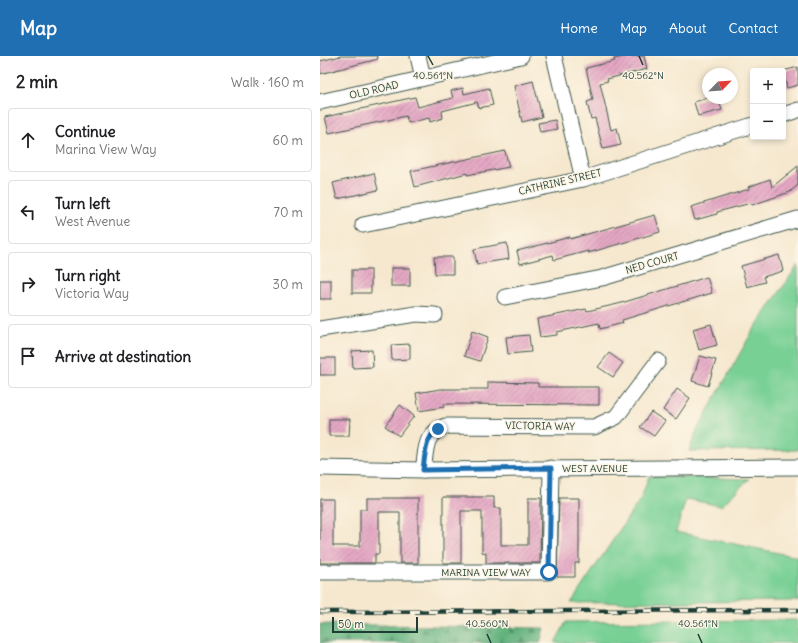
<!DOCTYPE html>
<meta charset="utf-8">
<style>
body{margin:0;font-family:Delius,sans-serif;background:#f6f6f6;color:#202124}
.controls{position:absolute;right:12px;top:12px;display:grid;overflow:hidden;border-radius:4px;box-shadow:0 2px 6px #0003}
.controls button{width:36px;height:36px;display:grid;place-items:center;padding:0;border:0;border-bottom:1px solid #e0e0e0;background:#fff;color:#202124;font:20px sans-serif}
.compass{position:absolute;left:382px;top:12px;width:36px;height:36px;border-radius:50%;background:#fff;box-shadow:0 2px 6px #0003;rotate:65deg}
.scale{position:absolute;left:12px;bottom:10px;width:86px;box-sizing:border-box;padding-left:4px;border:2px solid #1f3d34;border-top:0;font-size:11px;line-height:14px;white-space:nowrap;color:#1f3d34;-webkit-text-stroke:3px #fcf5e5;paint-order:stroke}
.stop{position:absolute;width:12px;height:12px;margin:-9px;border:3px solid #1f6fb2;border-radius:50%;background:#fff}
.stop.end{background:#1f6fb2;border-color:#fff;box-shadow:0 1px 4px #0008}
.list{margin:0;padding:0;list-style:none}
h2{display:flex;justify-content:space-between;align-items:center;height:52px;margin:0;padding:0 16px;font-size:17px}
h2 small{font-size:13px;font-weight:400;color:#757577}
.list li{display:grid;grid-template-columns:26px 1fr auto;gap:12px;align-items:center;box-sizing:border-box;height:64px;margin:0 8px 8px;padding:0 8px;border:1px solid #e0e0e0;border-radius:4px}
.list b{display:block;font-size:15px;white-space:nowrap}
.list p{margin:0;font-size:13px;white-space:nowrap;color:#757577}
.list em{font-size:13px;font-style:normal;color:#757577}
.icon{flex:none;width:22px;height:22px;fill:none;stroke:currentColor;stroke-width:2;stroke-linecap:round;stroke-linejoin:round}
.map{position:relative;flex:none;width:478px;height:587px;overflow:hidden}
header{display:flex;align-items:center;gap:24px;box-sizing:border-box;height:56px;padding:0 20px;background:#1f6fb2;color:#fff}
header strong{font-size:19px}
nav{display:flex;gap:22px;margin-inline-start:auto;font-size:14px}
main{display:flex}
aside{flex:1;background:#fff}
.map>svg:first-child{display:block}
</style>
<header>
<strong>Map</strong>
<nav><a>Home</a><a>Map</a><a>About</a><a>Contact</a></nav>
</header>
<main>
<aside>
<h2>2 min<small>Walk · 160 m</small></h2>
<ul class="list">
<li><svg class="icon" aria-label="ahead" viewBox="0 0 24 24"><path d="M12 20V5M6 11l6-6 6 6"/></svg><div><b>Continue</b><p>Marina View Way</p></div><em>60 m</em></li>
<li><svg class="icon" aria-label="left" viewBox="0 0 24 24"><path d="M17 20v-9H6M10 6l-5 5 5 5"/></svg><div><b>Turn left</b><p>West Avenue</p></div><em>70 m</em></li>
<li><svg class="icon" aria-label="right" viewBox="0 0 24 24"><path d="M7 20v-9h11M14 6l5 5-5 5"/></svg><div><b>Turn right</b><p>Victoria Way</p></div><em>30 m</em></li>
<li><svg class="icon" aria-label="arrive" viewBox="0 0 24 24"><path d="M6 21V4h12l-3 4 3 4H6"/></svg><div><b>Arrive at destination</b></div></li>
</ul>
</aside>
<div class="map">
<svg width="478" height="587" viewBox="0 0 478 587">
<defs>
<pattern id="forest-firs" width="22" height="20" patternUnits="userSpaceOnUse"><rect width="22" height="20" fill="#62b27e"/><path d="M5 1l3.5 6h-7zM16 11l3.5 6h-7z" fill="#509268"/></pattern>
<pattern id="building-hatch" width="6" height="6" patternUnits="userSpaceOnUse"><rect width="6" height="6" fill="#e5a8c4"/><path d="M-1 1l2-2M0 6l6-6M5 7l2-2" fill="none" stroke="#b98aa0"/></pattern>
</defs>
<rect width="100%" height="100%" fill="#fcf5e5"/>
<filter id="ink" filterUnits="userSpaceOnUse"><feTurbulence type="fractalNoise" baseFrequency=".025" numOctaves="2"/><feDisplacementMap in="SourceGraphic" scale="8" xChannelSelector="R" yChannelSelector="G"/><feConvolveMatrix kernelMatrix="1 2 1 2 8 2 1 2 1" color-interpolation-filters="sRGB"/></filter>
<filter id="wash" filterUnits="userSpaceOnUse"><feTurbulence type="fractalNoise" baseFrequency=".012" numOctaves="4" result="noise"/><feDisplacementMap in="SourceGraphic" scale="16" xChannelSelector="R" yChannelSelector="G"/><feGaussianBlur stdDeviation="0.9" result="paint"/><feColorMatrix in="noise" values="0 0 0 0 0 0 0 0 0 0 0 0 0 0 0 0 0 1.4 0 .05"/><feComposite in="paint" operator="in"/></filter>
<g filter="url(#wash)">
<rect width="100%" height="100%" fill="#f6e8cf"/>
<g fill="#78d095" stroke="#4c8664">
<path d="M478 209V394L369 395 377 374 432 276Z"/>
<path d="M329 420 429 423 401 450 366 443 356 476 478 501V545L251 547 321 442Z"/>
<path d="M478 564V587H235L246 566Z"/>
</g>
<path fill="url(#forest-firs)" stroke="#407859" d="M0 568 224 572 220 587H0Z"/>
<g id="blocks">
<g fill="url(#building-hatch)">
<path d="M21 0H57L58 3 0 18V5Z"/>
<path d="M308 0H324L327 13 287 23 288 25 280 27 291 74 297 72 301 89 283 93 275 62 271 63 267 46 273 44 266 12 295 5 294 3Z"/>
<path d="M478 11V29L467 32 463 15Z"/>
<path d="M213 25 222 61 202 66 194 30Z"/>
<path d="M143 32 144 38 169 32 173 49 159 52 157 46 122 55 123 62 110 66 109 62 88 67 86 60 9 77 5 61 95 41 98 51 133 42 131 35Z"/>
<path d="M387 42H398L402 54 378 60 374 46Z"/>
<path d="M235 64 237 73 220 76 218 67Z"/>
<path d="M185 95 189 111 147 119V117L95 131 91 115Z"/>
<path d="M478 110V129L470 136 432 149 431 147 397 156V158L375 164 371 151 429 133 428 131 450 123 452 131Z"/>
<path d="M54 117 58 134 17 143 13 127Z"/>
<path d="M335 159 340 176 268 197V195L234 204 233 199 200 208 197 195 250 181V183Z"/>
<path d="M187 187 189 203 157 208 154 193Z"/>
<path d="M459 199 463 215 443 221 445 226 427 231 421 210Z"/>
<path d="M114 201H133V218H115Z"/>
<rect x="71" y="212" width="19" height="18"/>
<rect x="32" y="214" width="19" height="23"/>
<path d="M387 221 392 237 302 264 303 267 280 273 279 267 237 276V279L220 281 217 263 266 253 267 255 298 248Z"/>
<rect x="0" y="224" width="11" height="19"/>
<path d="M391 268 397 289 379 294 373 273Z"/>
<path d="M152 275 168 281 160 305 144 300Z"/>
<path d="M209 279 211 296 188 298 186 281Z"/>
<path d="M90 288V303L72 304 71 289Z"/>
<path d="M52 294 53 311 33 312 32 295Z"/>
<path d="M289 297 303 307 293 321 278 311Z"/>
<path d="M380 300 396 304 388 330 372 325Z"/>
<rect x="0" y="302" width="15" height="17"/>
<path d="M168 326 218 327V331H279V349L124 348V351L99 355 96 337 121 333H168Z"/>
<path d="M357 333 370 342 356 363 343 354Z"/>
<path d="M80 349 94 360 79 380 65 370Z"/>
<path d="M331 356 345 365 334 380 320 371Z"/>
<path d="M9 363H30L29 380H9Z"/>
<path d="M123 441H174V452H181V489H208V442H221L220 507H166V497L162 496V455H141V507H123Z"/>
<path d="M47 442H98V507H80V456H59V498H55V507H0V443H13V490H40V453H47Z"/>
<path d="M239 442H259V507H255V521H237Z"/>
</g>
</g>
</g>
<g filter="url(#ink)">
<use href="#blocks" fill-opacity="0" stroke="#3f574b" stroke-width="1"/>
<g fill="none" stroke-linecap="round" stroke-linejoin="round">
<g stroke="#3f574b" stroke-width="17">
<g id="minor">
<path d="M98 0 103 22"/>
<path d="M234 0 263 123"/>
<path d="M0 46 201 0"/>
<path d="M463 59 478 54"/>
<path d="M43 169 263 123 433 69"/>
<path d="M185 241 282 222 478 163"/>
<path d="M0 273 96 258 115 259"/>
<path d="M0 412 103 414 478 411"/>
<path d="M103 414C107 392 103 380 125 370L274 371 296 361 338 305"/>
<path d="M0 516H229L231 412"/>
</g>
</g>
<use href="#minor" stroke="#fff" stroke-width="15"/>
<g stroke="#1f3d34" stroke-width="4.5">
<path id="rail" d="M0 556 478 554"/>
</g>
<use href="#rail" stroke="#fcf5e5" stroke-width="3" stroke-dasharray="9" stroke-linecap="butt"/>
</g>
</g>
<g fill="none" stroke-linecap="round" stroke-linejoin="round" filter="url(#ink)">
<path stroke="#1f6fb2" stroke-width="5" d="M118 373C105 382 105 399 103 414L231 412 229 516"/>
</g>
<path fill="none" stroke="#1f3d34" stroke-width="1.5" d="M108 0 113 9M319 0 323 9M167 578 171 587M378 578 382 587"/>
<g text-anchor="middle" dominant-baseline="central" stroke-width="3" stroke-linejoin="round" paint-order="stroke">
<g font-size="10" fill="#1f3d34" stroke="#fcf5e5">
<text transform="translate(54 34) rotate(-13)">OLD ROAD</text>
<text transform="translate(240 126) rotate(-13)">CATHRINE STREET</text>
<text transform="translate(332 207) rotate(-16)">NED COURT</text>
<text transform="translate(220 370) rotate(1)">VICTORIA WAY</text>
<text x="275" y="412">WEST AVENUE</text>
<text x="166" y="516">MARINA VIEW WAY</text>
</g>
</g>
<g font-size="10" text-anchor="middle" fill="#1f3d34" stroke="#fcf5e5" stroke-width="3" stroke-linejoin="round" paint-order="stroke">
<text x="113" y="23">40.561°N</text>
<text x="323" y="23">40.562°N</text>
<text x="167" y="571">40.560°N</text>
<text x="378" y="571">40.561°N</text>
</g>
</svg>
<div class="controls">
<button>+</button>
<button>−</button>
</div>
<svg class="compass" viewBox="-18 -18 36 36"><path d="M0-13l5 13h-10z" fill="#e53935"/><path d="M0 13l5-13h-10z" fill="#757577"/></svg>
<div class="scale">50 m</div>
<div class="stop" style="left:229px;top:516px"></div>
<div class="stop end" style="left:118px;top:373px"></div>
</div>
</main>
